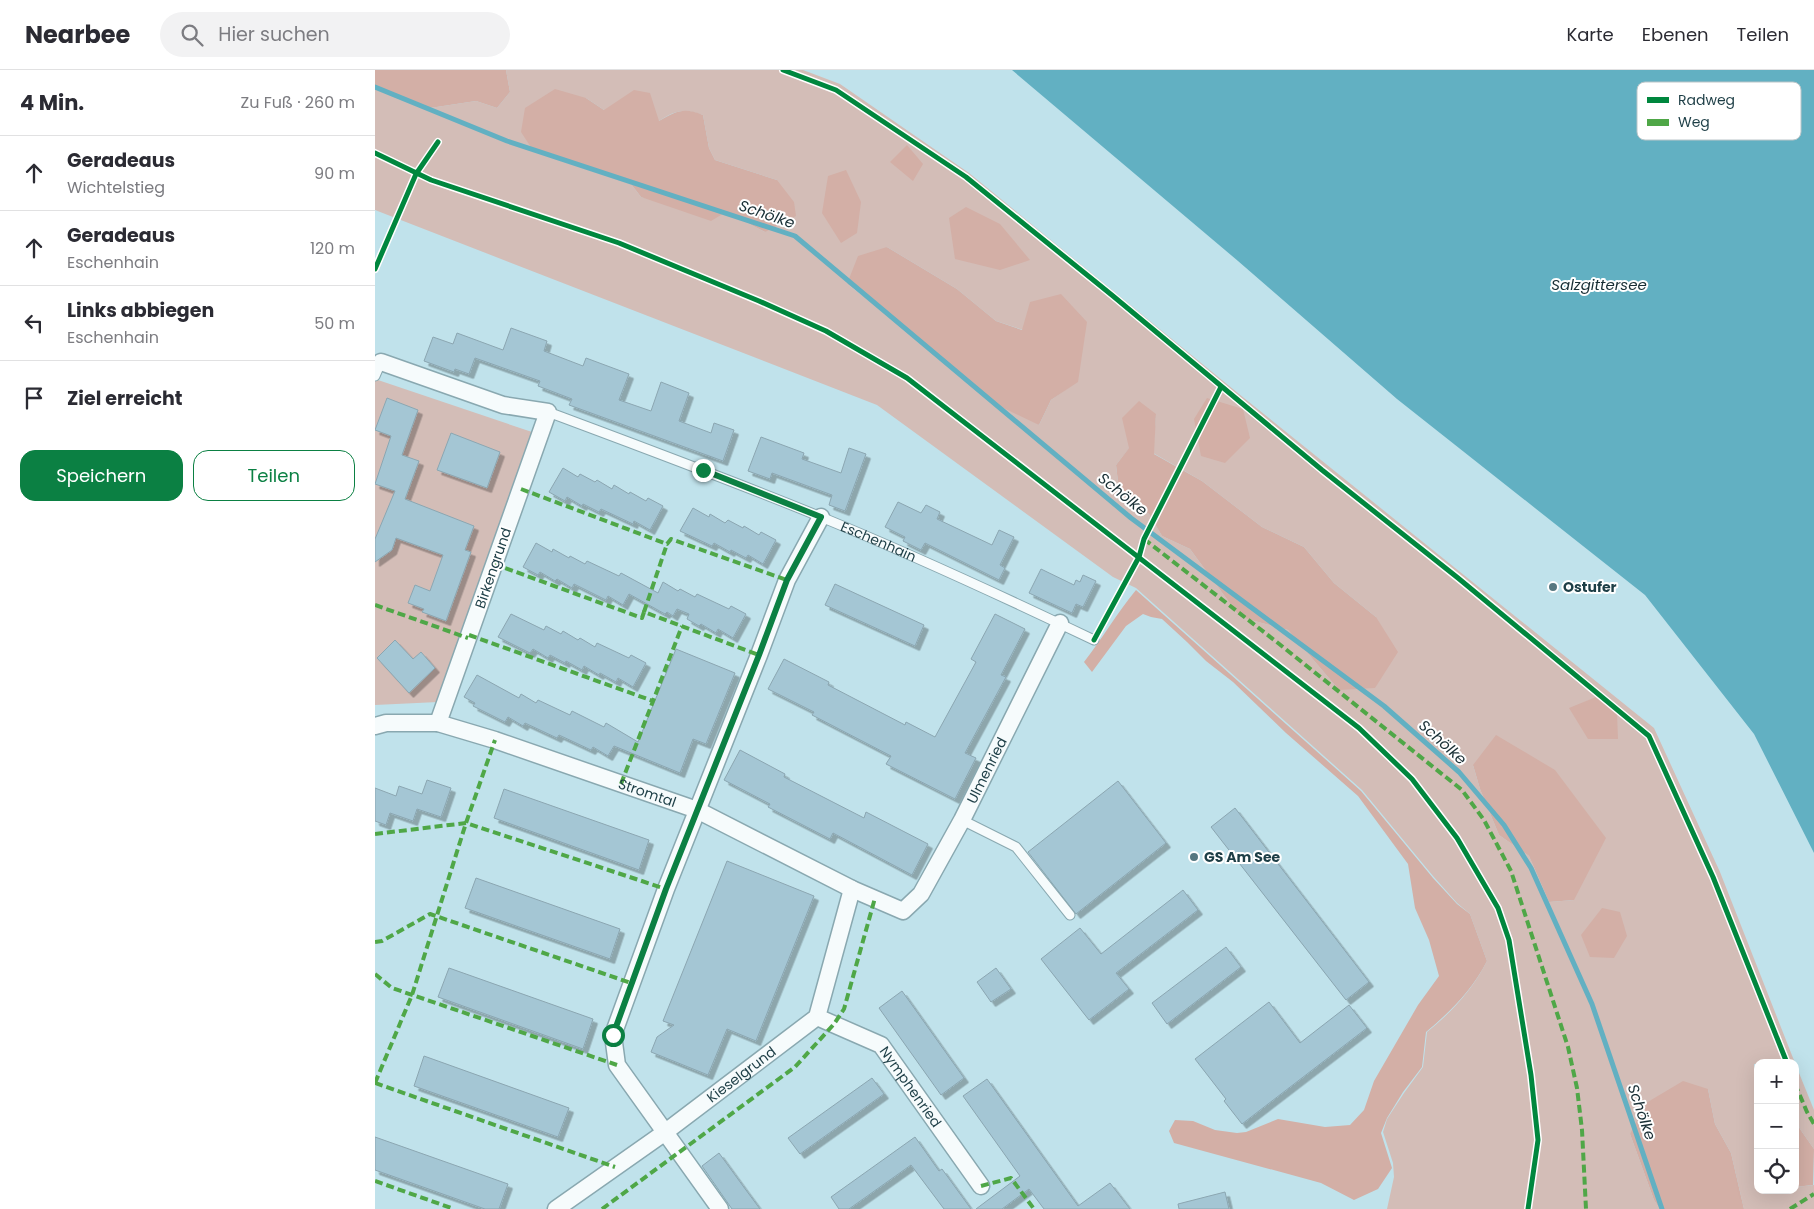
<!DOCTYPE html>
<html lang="de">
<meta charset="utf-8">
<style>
body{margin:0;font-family:Poppins,sans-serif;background:#f2f2f3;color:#2b2b33}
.controls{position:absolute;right:15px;bottom:15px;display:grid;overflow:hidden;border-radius:10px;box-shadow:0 5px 20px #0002}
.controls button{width:45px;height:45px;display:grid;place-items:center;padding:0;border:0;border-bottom:1px solid #e1e1e2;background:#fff;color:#2b2b33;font:25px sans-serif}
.stop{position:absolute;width:15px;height:15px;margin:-11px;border:4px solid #0b8043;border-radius:50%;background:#fff}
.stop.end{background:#0b8043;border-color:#fff;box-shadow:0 1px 5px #0008}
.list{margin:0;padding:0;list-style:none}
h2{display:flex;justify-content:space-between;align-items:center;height:65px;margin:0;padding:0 20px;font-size:21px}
h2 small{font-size:16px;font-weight:400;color:#7c7c81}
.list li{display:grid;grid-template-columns:32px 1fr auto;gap:15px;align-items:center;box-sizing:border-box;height:75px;padding:0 20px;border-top:1px solid #e1e1e2}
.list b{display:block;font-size:19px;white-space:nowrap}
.list p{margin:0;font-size:16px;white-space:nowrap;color:#7c7c81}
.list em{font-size:16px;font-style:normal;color:#7c7c81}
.actions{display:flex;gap:10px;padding:15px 20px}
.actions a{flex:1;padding:11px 0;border:1px solid #0b8043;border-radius:15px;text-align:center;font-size:18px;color:#0b8043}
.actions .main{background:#0b8043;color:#fff}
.icon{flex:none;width:28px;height:28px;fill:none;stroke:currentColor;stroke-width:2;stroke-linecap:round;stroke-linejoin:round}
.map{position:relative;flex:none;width:1439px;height:1139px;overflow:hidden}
header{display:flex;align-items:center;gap:30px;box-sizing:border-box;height:70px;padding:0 25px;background:#fff;border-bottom:1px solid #e1e1e2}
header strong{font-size:24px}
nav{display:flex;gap:28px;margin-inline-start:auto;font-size:18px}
.search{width:350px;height:45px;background:#f2f2f3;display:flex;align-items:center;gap:12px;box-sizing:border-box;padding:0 18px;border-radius:28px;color:#7c7c81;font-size:19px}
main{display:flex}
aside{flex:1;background:#fff}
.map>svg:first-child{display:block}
</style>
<header>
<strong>Nearbee</strong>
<div class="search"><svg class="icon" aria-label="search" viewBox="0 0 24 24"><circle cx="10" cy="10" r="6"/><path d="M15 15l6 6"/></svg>Hier suchen</div>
<nav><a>Karte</a><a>Ebenen</a><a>Teilen</a></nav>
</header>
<main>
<aside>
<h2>4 Min.<small>Zu Fuß · 260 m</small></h2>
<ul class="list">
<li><svg class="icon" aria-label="ahead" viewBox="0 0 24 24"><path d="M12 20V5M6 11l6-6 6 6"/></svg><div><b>Geradeaus</b><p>Wichtelstieg</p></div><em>90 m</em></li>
<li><svg class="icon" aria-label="ahead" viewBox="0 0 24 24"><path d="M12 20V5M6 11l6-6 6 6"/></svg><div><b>Geradeaus</b><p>Eschenhain</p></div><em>120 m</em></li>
<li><svg class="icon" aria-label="left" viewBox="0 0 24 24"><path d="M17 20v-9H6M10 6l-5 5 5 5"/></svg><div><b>Links abbiegen</b><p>Eschenhain</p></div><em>50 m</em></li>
<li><svg class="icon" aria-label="arrive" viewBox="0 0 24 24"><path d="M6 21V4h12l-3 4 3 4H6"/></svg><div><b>Ziel erreicht</b></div></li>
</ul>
<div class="actions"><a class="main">Speichern</a><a>Teilen</a></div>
</aside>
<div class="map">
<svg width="1439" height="1139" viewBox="0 0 1439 1139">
<defs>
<filter id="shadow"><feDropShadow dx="4.5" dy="4.5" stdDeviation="0" flood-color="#0004"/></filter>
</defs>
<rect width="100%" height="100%" fill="#c0e2eb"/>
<g fill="#d3bdb7" fill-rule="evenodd">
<path d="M131 0H428L465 14 594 103 864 324 1279 658 1345 802 1420 993 1399 992 1379 994 1383 1026V1120H1420V1117L1439 1115V1139H1369L1356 1083 1340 1054 1333 1019 1255 1064 1279 1130 1285 1139H1012L1019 1107 1018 1093 1008 1062 1012 1049 1029 1023 1048 997 1052 962C1076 943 1098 919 1112 891L1095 844 1082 833 1058 806 987 720 761 518 738 507 502 335 0 140V18L55 38 101 31 122 38 135 22ZM211 28 229 40 284 51C300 40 309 38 328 45L334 78 340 90 402 110 390 162 351 142 266 127 256 114 159 82ZM512 177 582 219 621 251 648 260 703 311 676 330 664 355 472 214ZM781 344 778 383 827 411 887 457 929 477 959 513 1001 547 964 620 913 560 865 547 815 479 787 466 774 444 744 421 741 395ZM1098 695 1199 830 1174 832 1154 786 1124 765 1105 719Z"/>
<path d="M0 309 157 362 63 632 0 635Z"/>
<path d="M1420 993 1439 1040V1079L1425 1059 1420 1046Z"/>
</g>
<g fill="#d3afa6">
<path d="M0 0H131L135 22 122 38 101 31 55 38 0 18Z"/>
<path d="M180 19 211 28 229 40 259 20 275 23 284 51C301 41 309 37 328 45L334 78 340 90 402 110 419 132 421 146 390 162 351 142 336 151 266 127 256 114 159 82 146 62 150 38Z"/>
<path d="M532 75 548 94 538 111 515 92Z"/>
<path d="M471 100 486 132 482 163 466 173 447 143 453 106Z"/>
<path d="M591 137 625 154 655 190 625 200 580 189 574 148Z"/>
<path d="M512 177 582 219 621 251 647 260 655 232 686 224 712 252 703 312 676 330 664 355 620 334 501 234 472 214 483 186Z"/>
<path d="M832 328 868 339 875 368 850 393 826 386 819 349Z"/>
<path d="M764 331 781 344 779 384 827 411 887 457 929 477 959 513 1001 547 1023 582 1000 618 964 620 913 560 865 547 815 479 787 466 774 444 744 421 741 395 754 378 747 348Z"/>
<path d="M761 520 986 721 1058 808 1082 834 1095 844 1112 891C1098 919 1075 942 1051 962L1047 997 1028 1022 1012 1048 1006 1063 1017 1098 1003 1119 979 1130 946 1113 799 1073 794 1061 800 1050 818 1051 840 1060 862 1063 871 1062 903 1049 950 1057 975 1055 989 1040 999 1011 1043 935 1064 906 1054 870 1040 838 1033 794 983 726 911 663 858 612 831 591 812 572 787 549 776 547 768 544 751 556 717 602 709 592C727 569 742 543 761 520Z"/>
<path d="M1221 627 1242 643 1243 669H1213L1194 638Z"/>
<path d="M1121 665 1180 700 1231 768 1199 830 1174 832 1154 786 1124 765 1105 719 1098 695Z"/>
<path d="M1227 838 1245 842 1252 866 1239 888 1215 887 1206 865Z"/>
<path d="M1308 1011 1333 1019 1340 1054 1356 1083 1369 1139H1285L1279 1130 1255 1064 1271 1033Z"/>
<path d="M1420 1046 1425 1059 1439 1079 1438 1115 1420 1117Z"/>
</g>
<path fill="#62b0c2" d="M637 0H1439V783L1379 664 1270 525 1022 329 863 191Z"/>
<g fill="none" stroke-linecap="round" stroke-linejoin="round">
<path stroke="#62b0c2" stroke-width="5" d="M0 17 132 71 420 166 756 448 1009 636 1084 702 1129 755 1156 798 1217 934 1287 1139"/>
</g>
<g fill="#a4c6d4" stroke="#8ba6b1" filter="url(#shadow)">
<path d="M136 258 172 271 169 281 208 296 211 288 254 304 244 330 276 341 286 312 314 323 304 351 336 363 339 353 359 360 348 391 194 335 197 329 163 316 165 311 100 288 94 304 80 299 79 302 49 291 58 267 78 274 82 263 128 280Z"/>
<path d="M12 328 43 340 27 385 44 391 30 429 99 456 90 480 96 482 71 551 47 542 49 539 33 533 40 515 55 521 68 485 21 468 17 480 0 492V469L20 421 0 414 16 366 0 360Z"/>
<path d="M76 363 125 382 112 418 62 400Z"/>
<path d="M386 367 429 383 427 389 466 403 474 378 491 384 470 441 454 435 457 425 397 403 395 409 373 401Z"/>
<path d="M188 398 203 407 205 404 220 412 222 410 237 419 239 415 254 424 255 422 271 431 273 428 288 436 275 460 259 451 258 454 226 439 224 442 208 434 207 436 192 427 190 431 174 422Z"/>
<path d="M523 432 546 443 551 435 565 442 562 449 617 475 624 460 639 467 625 495 630 498 624 510 550 473 546 480 528 471 530 467 510 457Z"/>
<path d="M318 438 334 447 335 444 350 453 353 450 368 458 369 456 384 465 386 462 401 470 388 494 373 485 371 488 356 480 355 482 339 473 337 476 305 461Z"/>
<path d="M161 473 177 482 178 479 194 488 195 486 210 494 212 491 244 506 246 503 283 523 288 512 303 521 305 519 320 527 322 524 354 539 356 536 371 544 358 568 343 559 341 563 326 554 324 556 312 549 314 544 302 539 298 546 292 542 290 544 254 524 248 535 233 526 231 530 199 514 197 518 182 509 180 511 165 502 163 505 148 497Z"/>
<path d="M666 499 699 515 701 510 705 512 708 505 721 511 708 537 701 534 697 543 654 523Z"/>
<path d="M460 514 549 555 540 576 450 535Z"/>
<path d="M136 544 169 560 171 556 186 564 188 561 203 570 205 568 220 577 222 573 254 588 256 585 271 593 258 617 243 608 241 612 225 603 224 605 209 596 207 600 191 591 190 593 175 585 173 588 158 579 155 583 123 567Z"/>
<path d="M620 544 650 559 626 605 631 607 590 683 601 688 580 729 511 694 516 686 437 645 439 642 393 619 409 589 454 612 453 615 530 655 531 652 560 667 601 592 596 589Z"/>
<path d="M20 570 38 589 46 582 60 598 34 623 2 588Z"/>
<path d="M301 579 360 603 331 674 318 669 305 703 239 676 233 686 218 677 216 680 184 665 182 668 150 653 148 656 133 647 130 652 98 636 100 633 89 627 102 605 144 628 146 624 161 633 163 630 195 645 197 641 229 657 231 653 263 672Z"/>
<path d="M365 680 410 704 409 707 489 748 491 742 553 774 537 805 458 763 455 769 393 737 395 734 349 710Z"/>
<path d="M52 710 76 718 66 747 42 739 38 751 15 743 11 755 0 751V718L21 726 24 716 47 724Z"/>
<path d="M743 711 791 773 701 844 653 782Z"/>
<path d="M129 719 274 770 264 800 119 748Z"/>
<path d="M860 738 994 912 971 930 836 757Z"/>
<path d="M352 791 439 826 381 971 352 959 333 1005 276 982 282 967 299 955 288 951Z"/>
<path d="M101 808 245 859 235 889 90 838Z"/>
<path d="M808 820 823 840 741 903 754 919 714 950 666 889 705 858 726 884Z"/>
<path d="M851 877 866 897 792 954 777 933Z"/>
<path d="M74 898 218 949 208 979 63 927Z"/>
<path d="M621 898 636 919 616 932 602 912Z"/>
<path d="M527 921 589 1008 566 1025 504 938Z"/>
<path d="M894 932 925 973 974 935 992 958 867 1054 849 1031 851 1029 820 989Z"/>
<path d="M49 986 194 1038 183 1067 39 1016Z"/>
<path d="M497 1008 509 1024 425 1084 413 1068Z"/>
<path d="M612 1009 703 1136 735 1113 755 1139H669L654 1119 627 1139H601L645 1106 588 1026Z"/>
<path d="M0 1067 133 1114 124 1139H110L0 1100Z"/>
<path d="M540 1067 564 1101 567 1099 596 1139H569L536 1095 474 1139H464L456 1127Z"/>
<path d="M344 1083 368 1116 385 1139H357L327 1096Z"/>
<path d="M850 1122 854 1139H804L803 1134Z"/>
</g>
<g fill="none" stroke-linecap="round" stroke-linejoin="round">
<g stroke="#89a8b0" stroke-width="11">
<g id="lane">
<path d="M0 306 6 292"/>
<path id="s1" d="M173 342C264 376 356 410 446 447 538 485 629 527 719 570"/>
<path d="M587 750 641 777 695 845"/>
</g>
</g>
<g stroke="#89a8b0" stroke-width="19">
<g id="street">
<path d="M6 292 128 335 173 342 63 653"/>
<path id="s2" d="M0 656 11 653H63L120 670 322 740 477 819 528 841 546 824 587 750 685 553"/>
<path id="s3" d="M442 947 506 975 606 1116"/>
<path id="s4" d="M181 1139 289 1063 442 947 477 819"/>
<path d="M345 1139 242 995 238 965 291 819 384 585 412 510 446 447"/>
</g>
</g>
<use href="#lane" stroke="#f6fbfc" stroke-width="9"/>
<use href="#street" stroke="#f6fbfc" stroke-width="16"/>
<g stroke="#4fa747" stroke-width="4" stroke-dasharray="8 4" stroke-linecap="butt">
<path d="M146 419 292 474 296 469 412 510"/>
<path d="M769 469 903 573 1087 720 1109 750 1136 801 1193 977 1202 1018 1207 1060 1211 1139"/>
<path d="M119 494 267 548 269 542 384 585"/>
<path d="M0 535 93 568"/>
<path d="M269 542 292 474"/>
<path d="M94 565 278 631"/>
<path d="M246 714 307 556"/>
<path d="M0 764 91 753 291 819"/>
<path d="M0 872 7 871 55 844 256 913"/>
<path d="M0 904 17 918 242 995"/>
<path d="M0 1013 37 925 91 753 120 670"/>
<path d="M0 1013 240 1097"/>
<path d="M1420 1014 1432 1042 1439 1054"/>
<path d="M0 1111 79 1139"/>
<path d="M606 1116 636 1108 659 1139"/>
<path d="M227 1139 420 997 459 954 469 939 500 828"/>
<path d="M1415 1139 1439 1124"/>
</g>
<g stroke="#fff" stroke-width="8">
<g id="cycleway">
<path d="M408 0 461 20 591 107 738 226 947 400 1083 508 1274 666 1338 807 1412 993"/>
<path d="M0 83 56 110 244 173 384 231 451 261 532 308 984 658 1037 709 1082 768 1123 838 1134 870 1156 1005 1163 1070 1153 1139"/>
<path d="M0 199 41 104 63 72"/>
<path d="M719 570 764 487 769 469 846 317"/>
</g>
</g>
<use href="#cycleway" stroke="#00873e" stroke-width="5"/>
</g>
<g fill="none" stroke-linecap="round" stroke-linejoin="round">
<path stroke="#0b8043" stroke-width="6" d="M238 965 291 819 384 585 412 510 446 447 328 400"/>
</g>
<g fill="#567780" stroke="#fff" stroke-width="2">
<circle cx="1178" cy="517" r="5"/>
<circle cx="819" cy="787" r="5"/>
</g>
<g text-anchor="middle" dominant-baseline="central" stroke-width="4" stroke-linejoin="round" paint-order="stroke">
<g font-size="14" fill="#1d3e46" stroke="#fff">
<text stroke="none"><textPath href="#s1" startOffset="355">Eschenhain</textPath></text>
<text transform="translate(118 498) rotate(-71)">Birkengrund</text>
<text stroke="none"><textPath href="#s2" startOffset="731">Ulmenried</textPath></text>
<text stroke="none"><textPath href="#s2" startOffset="284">Stromtal</textPath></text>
<text stroke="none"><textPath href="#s4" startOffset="229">Kieselgrund</textPath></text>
<text stroke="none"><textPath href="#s3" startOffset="121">Nymphenried</textPath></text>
</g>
<g font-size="14" font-weight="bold" fill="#1d3e46" stroke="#fff" text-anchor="start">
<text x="1188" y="517">Ostufer</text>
<text x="829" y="787">GS Am See</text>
</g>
<g font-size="15" font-style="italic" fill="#182e34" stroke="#fff">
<text transform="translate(392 144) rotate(19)">Schölke</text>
<text x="1224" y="214">Salzgittersee</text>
<text transform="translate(748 424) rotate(39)">Schölke</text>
<text transform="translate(1068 672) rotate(42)">Schölke</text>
<text transform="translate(1267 1042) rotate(71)">Schölke</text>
</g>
</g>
<rect x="1262" y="12" width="164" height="58" rx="8" fill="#fff" stroke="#bbc5c8" stroke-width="1"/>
<rect x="1272" y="27" width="22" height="6" fill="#00873e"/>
<rect x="1272" y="49" width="22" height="7" fill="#4fa747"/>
<g font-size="14" fill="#1d3e46">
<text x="1303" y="35">Radweg</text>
<text x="1303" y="57">Weg</text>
</g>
</svg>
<div class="controls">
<button>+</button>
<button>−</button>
<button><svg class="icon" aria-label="locate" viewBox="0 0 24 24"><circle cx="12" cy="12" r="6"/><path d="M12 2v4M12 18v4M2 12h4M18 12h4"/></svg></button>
</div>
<div class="stop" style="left:238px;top:965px"></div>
<div class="stop end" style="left:328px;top:400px"></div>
</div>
</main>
